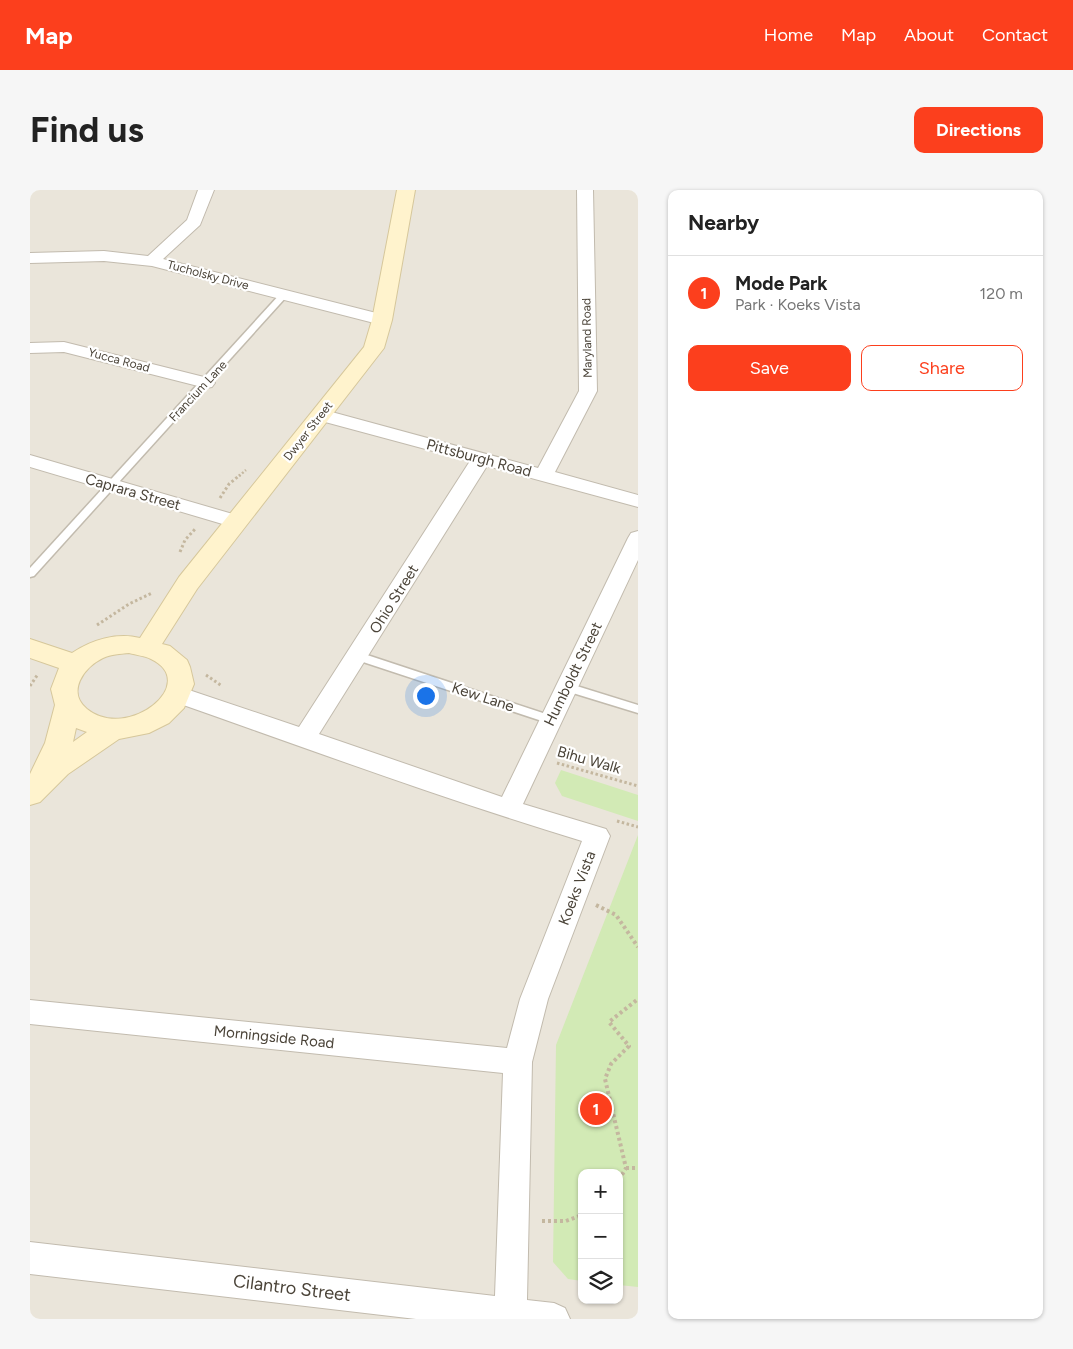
<!DOCTYPE html>
<meta charset="utf-8">
<style>
body{margin:0;font-family:Figtree,sans-serif;background:#f6f6f6;color:#222}
.controls{position:absolute;right:15px;bottom:15px;display:grid;overflow:hidden;border-radius:10px;box-shadow:0 1px 4px #0004}
.controls button{width:45px;height:45px;display:grid;place-items:center;padding:0;border:0;border-bottom:1px solid #e0e0e0;background:#fff;color:#222;font:25px sans-serif}
.you{position:absolute;left:395px;top:505px;width:18px;height:18px;margin:-12px;border:4px solid #fff;border-radius:50%;background:#1a73e8;box-shadow:0 0 0 8px #1a73e833}
.badge{display:grid;place-items:center;width:32px;height:32px;border-radius:50%;background:#fc3f1d;color:#fff;font-size:16px;font-weight:700}
.pin{position:absolute;translate:-50% -50%;border:2px solid #fff;box-shadow:0 1px 5px #0006}
.list{margin:0;padding:0;list-style:none}
h2{display:flex;justify-content:space-between;align-items:center;height:65px;margin:0;padding:0 20px;font-size:21px}
h2 small{font-size:16px;font-weight:400;color:#767676}
.list li{display:grid;grid-template-columns:32px 1fr auto;gap:15px;align-items:center;box-sizing:border-box;height:75px;padding:0 20px;border-top:1px solid #e0e0e0}
.list b{display:block;font-size:19px;white-space:nowrap}
.list p{margin:0;font-size:16px;white-space:nowrap;color:#767676}
.list em{font-size:16px;font-style:normal;color:#767676}
.actions{display:flex;gap:10px;padding:15px 20px}
.actions a{flex:1;padding:11px 0;border:1px solid #fc3f1d;border-radius:10px;text-align:center;font-size:18px;color:#fc3f1d}
.actions .main{background:#fc3f1d;color:#fff}
.icon{flex:none;width:28px;height:28px;fill:none;stroke:currentColor;stroke-width:2;stroke-linecap:round;stroke-linejoin:round}
.map{position:relative;flex:none;width:608px;height:1129px;overflow:hidden;border-radius:10px}
header{display:flex;align-items:center;gap:30px;box-sizing:border-box;height:70px;padding:0 25px;background:#fc3f1d;color:#fff}
header strong{font-size:24px}
nav{display:flex;gap:28px;margin-inline-start:auto;font-size:18px}
.intro{display:flex;align-items:center;justify-content:space-between;box-sizing:border-box;height:120px;padding:0 30px}
h1{margin:0;font-size:35px}
.button{padding:12px 22px;border-radius:10px;background:#fc3f1d;color:#fff;font-size:18px;font-weight:700}
main{display:flex;gap:30px;padding:0 30px}
aside{flex:1;background:#fff;border-radius:10px;box-shadow:0 1px 4px #0004}
.map>svg:first-child{display:block}
</style>
<header>
<strong>Map</strong>
<nav><a>Home</a><a>Map</a><a>About</a><a>Contact</a></nav>
</header>
<div class="intro"><h1>Find us</h1><a class="button">Directions</a></div>
<main>
<div class="map">
<svg width="608" height="1129" viewBox="0 0 608 1129">
<rect width="100%" height="100%" fill="#f6f3ec"/>
<path fill="#eae5da" fill-rule="evenodd" d="M0 0H608V1129H0ZM552 983H589V1110H552Z"/>
<g fill="#d2eab5">
<path d="M531 580 608 605V631L532 606 525 593Z"/>
<path d="M608 645V1097L589 1095V983H552V1091L538 1089 523 1072 526 855Z"/>
</g>
<g fill="none" stroke-linecap="round" stroke-linejoin="round">
<g stroke="#c2bbae" stroke-width="3">
<g id="lane">
<path d="M251 103 258 105 4 386 0 387V378Z"/>
<path d="M328 462 525 527 526 530 521 534 324 469 323 466 324 463Z"/>
<path d="M537 493 608 515V523L533 500 532 497 533 494Z"/>
</g>
</g>
<g stroke="#c2bbae" stroke-width="2">
<g id="street">
<path d="M168 0H184L170 35 133 69 358 126 361 130 358 134 352 135 122 76 74 71 0 73V63L74 61 118 66 157 30Z"/>
<path d="M547 0H563L567 201 525 282 608 305V317L457 276 289 544 472 607 598 348 601 343 608 341V370L493 614 576 639 580 646 518 809 502 872 497 1110 524 1113 535 1118 540 1129H386L0 1084V1052L465 1106 473 883 0 834V810L477 858 490 809 552 651C414 609 278 559 142 511L139 505 142 499 150 497 269 537 440 271 284 229 282 225 284 221H298L508 278 549 201Z"/>
<path d="M34 152 182 189 185 193 182 197 176 198 34 162 0 163V153Z"/>
<path d="M0 265 213 327 216 332 213 337 206 338 0 277Z"/>
</g>
</g>
<g stroke="#d6c79b" stroke-width="2">
<path id="secondary" d="M367 0H385L362 130 354 158 167 399 132 454 140 456 157 470 160 477 164 494 154 518 139 533 119 543 89 549 38 584 10 612 0 615V584L15 553 25 515 21 499 29 478 0 468V449L42 463C61 450 87 442 110 448L149 387 334 157 342 130ZM99 463C106 465 115 466 121 469 171 493 98 552 57 519 36 502 54 477 73 468 81 464 90 464 99 463ZM46 538 57 542 43 552Z"/>
</g>
<path stroke="#c4b79f" stroke-width="2.5" stroke-dasharray="2 2" stroke-linecap="butt" d="M209 286 216 280"/>
<g stroke="#c4b79f" stroke-width="3" stroke-dasharray="2.5 2.5" stroke-linecap="butt">
<path d="M190 308 199 294 210 285"/>
<path d="M150 362 155 350 166 338"/>
<path d="M67 435 99 414 122 403"/>
<path d="M176 485 192 496"/>
<path d="M0 496 8 484"/>
<path d="M527 573 608 596"/>
<path d="M587 631 608 637"/>
</g>
<g stroke="#c4b79f" stroke-width="4" stroke-dasharray="3 3" stroke-linecap="butt">
<path d="M566 715 586 725 608 757"/>
<path d="M596 978H608"/>
<path d="M589 990 596 978 575 889 581 874 599 856 579 832 608 809"/>
<path d="M512 1031H536L552 1025"/>
</g>
<use href="#lane" fill="#fff" fill-rule="evenodd"/>
<use href="#street" fill="#fff" fill-rule="evenodd"/>
<use href="#secondary" fill="#fff3cd" fill-rule="evenodd"/>
</g>
<g text-anchor="middle" dominant-baseline="central" stroke-width="4.5" stroke-linejoin="round" paint-order="stroke">
<g font-size="12" fill="#4b4439" stroke="#fff">
<text transform="translate(178 85) rotate(15)">Tucholsky Drive</text>
<text transform="translate(557 148) rotate(-91)">Maryland Road</text>
<text transform="translate(89 170) rotate(15)">Yucca Road</text>
<text transform="translate(168 201) rotate(-47)">Francium Lane</text>
<text transform="translate(278 241) rotate(-52)">Dwyer Street</text>
</g>
<g font-size="15" fill="#4b4439" stroke="#fff">
<text transform="translate(449 268) rotate(15)">Pittsburgh Road</text>
<text transform="translate(103 302) rotate(16)">Caprara Street</text>
<text transform="translate(364 409) rotate(-58)">Ohio Street</text>
<text transform="translate(543 484) rotate(-64)">Humboldt Street</text>
<text transform="translate(453 507) rotate(18)">Kew Lane</text>
<text transform="translate(559 570) rotate(16)">Bihu Walk</text>
<text transform="translate(547 698) rotate(-69)">Koeks Vista</text>
<text transform="translate(244 847) rotate(6)">Morningside Road</text>
</g>
<g font-size="18" fill="#4b4439" stroke="#fff">
<text transform="translate(262 1098) rotate(7)">Cilantro Street</text>
</g>
</g>
</svg>
<div class="controls">
<button>+</button>
<button>−</button>
<button><svg class="icon" aria-label="layers" viewBox="0 0 24 24"><path d="M12 4l9 5-9 5-9-5zM3 14l9 5 9-5"/></svg></button>
</div>
<div class="you"></div>
<div class="pin badge" style="left:566px;top:919px">1</div>
</div>
<aside>
<h2>Nearby<small></small></h2>
<ul class="list">
<li><span class="badge">1</span><div><b>Mode Park</b><p>Park · Koeks Vista</p></div><em>120 m</em></li>
</ul>
<div class="actions"><a class="main">Save</a><a>Share</a></div>
</aside>
</main>
